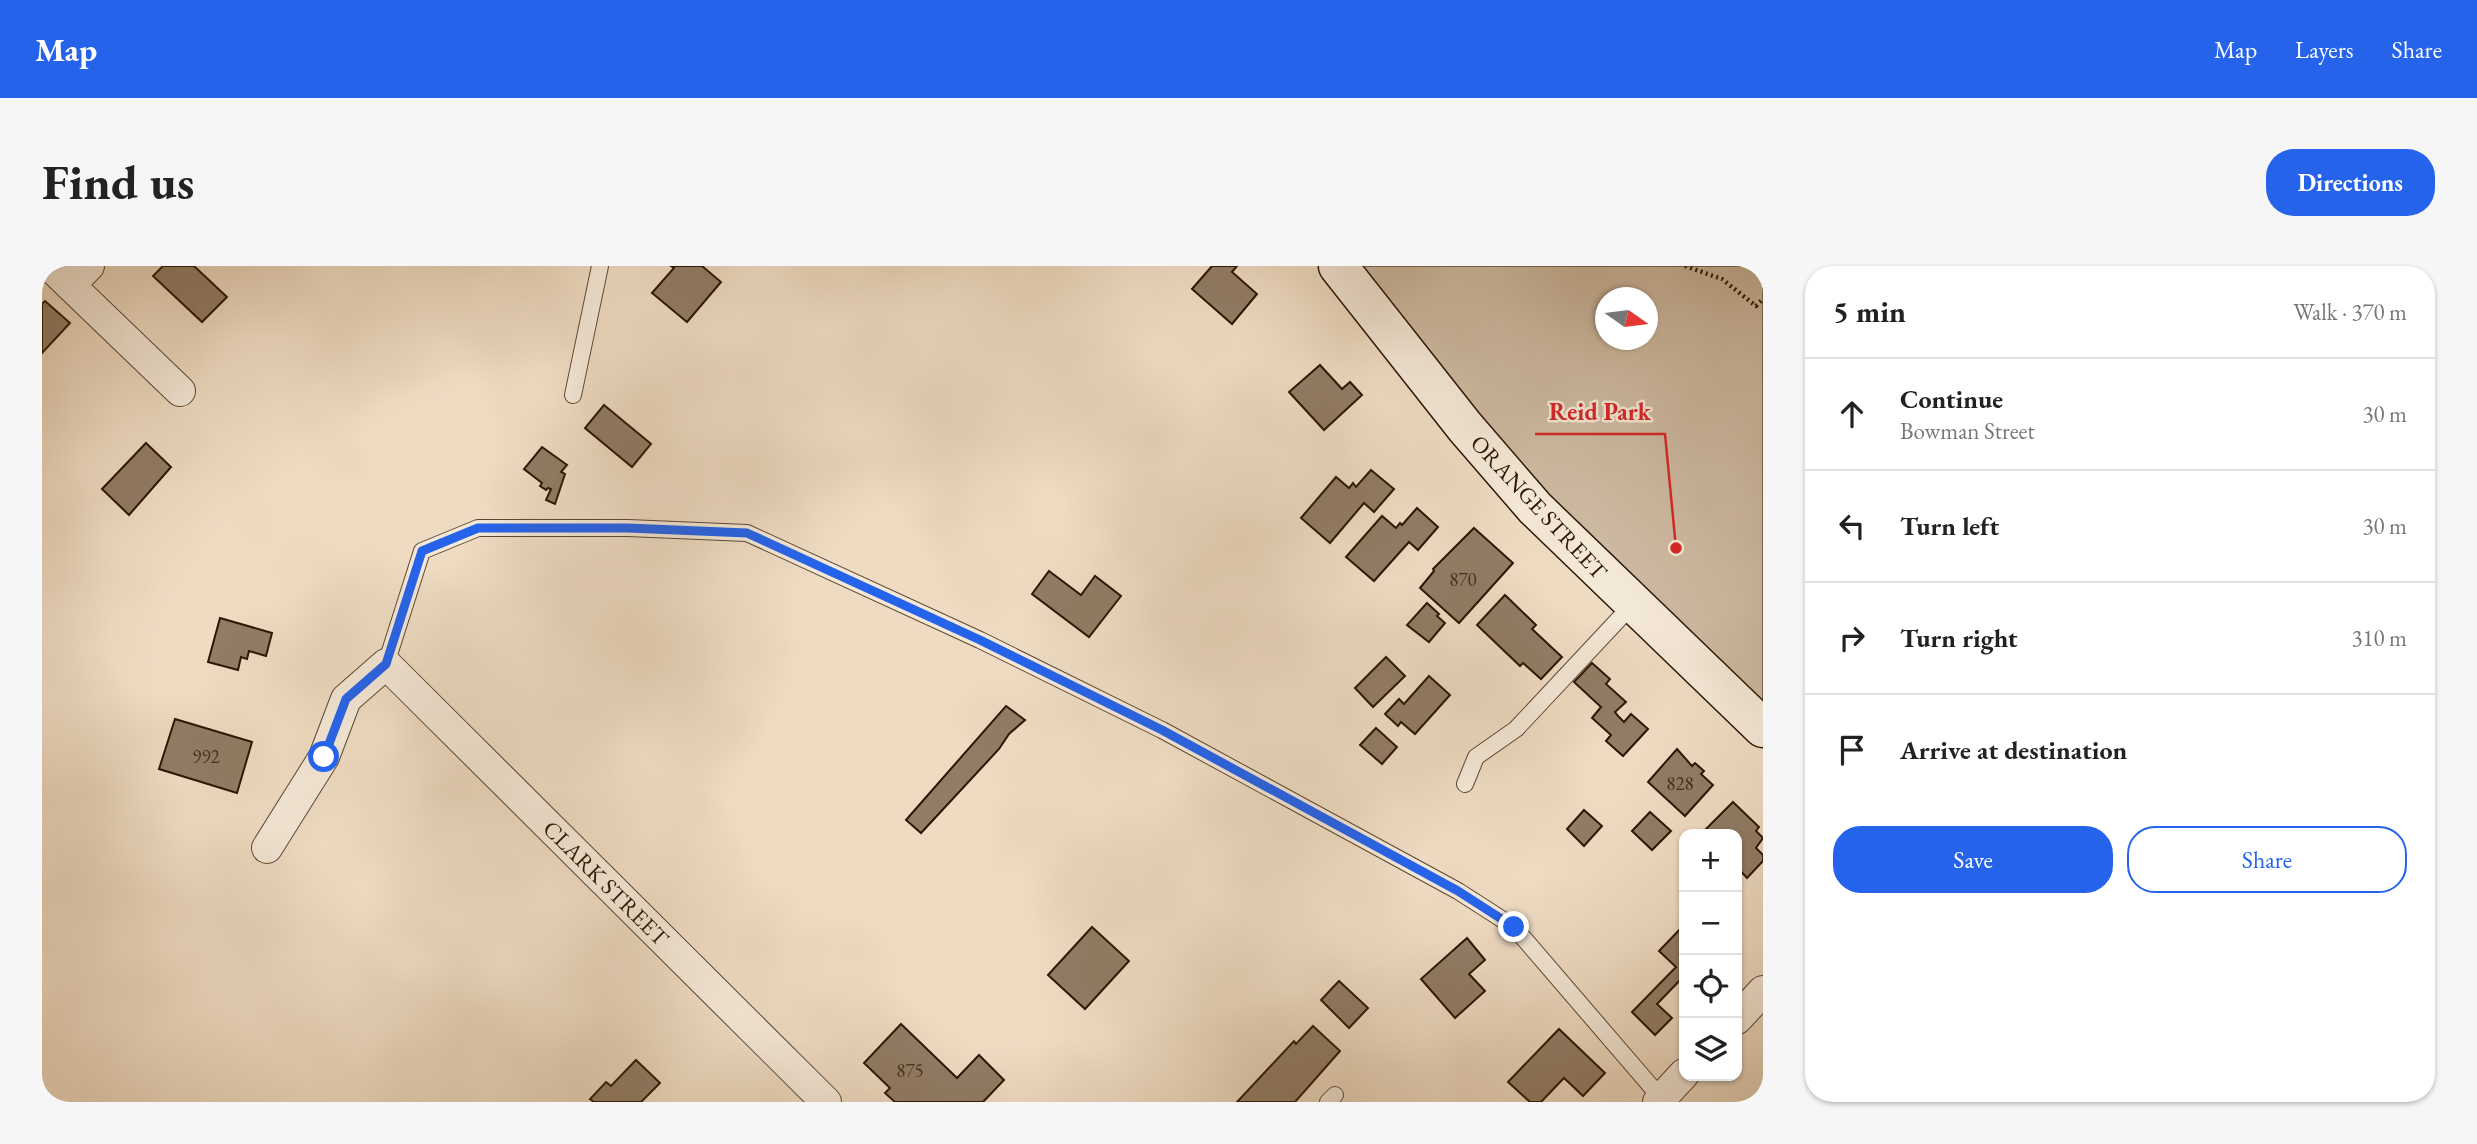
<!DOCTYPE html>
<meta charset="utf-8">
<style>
body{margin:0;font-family:"EB Garamond",serif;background:#f6f6f6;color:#222}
.controls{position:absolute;right:21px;bottom:21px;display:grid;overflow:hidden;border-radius:14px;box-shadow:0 2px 5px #0004}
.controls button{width:63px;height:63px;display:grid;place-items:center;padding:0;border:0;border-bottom:2px solid #e0e0e0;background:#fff;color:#222;font:35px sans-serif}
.compass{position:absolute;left:1553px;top:21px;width:63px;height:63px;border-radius:50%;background:#fff;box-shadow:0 2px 5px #0004;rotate:104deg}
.stop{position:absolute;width:21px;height:21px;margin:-16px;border:5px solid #2563eb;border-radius:50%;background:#fff}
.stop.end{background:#2563eb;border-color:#fff;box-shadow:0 2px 7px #0008}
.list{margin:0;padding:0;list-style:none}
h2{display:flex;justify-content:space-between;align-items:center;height:91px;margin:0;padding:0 28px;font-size:30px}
h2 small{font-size:23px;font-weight:400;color:#767676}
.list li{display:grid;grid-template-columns:46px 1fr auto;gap:21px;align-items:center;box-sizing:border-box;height:112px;padding:0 28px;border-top:2px solid #e0e0e0}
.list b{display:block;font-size:26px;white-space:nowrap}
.list p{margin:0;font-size:23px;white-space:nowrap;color:#767676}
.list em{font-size:23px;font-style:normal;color:#767676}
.actions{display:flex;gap:14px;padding:21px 28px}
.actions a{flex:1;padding:16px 0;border:2px solid #2563eb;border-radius:28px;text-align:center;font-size:24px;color:#2563eb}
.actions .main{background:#2563eb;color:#fff}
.icon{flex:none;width:38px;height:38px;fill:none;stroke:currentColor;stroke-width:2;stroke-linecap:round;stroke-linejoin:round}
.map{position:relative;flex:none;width:1721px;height:836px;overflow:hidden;border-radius:28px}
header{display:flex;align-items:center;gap:42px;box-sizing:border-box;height:98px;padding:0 35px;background:#2563eb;color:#fff}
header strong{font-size:33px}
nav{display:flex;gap:38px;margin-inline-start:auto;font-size:24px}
.intro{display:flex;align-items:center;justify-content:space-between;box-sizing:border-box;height:168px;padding:0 42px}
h1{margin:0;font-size:49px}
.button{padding:18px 32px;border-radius:28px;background:#2563eb;color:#fff;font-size:24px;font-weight:700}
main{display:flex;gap:42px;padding:0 42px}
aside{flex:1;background:#fff;border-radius:28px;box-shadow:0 2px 5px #0004}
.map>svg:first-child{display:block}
</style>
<header>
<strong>Map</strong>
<nav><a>Map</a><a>Layers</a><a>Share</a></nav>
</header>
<div class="intro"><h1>Find us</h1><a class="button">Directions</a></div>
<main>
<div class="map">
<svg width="1721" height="836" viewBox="0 0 1721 836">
<rect width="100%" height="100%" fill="#eedbc2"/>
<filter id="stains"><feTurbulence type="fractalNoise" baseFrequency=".00286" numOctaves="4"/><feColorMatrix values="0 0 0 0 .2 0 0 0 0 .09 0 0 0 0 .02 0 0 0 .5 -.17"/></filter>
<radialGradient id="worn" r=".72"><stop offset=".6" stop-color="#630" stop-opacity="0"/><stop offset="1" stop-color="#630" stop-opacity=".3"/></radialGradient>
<path fill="#cdbaa2" stroke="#7c6852" stroke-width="2" fill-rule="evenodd" d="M1309 0H1721V452L1467 202ZM1563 32H1605V74H1563Z"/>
<g fill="#917c66" stroke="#2c1603" stroke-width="2">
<path d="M121 0H152L185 31 160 56 111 10Z"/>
<path d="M629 0H660L679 16 645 56 610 27 632 2Z"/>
<path d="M1170 0H1195L1190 6 1215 28 1190 58 1150 23Z"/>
<path d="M3 35 28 57 0 87V38Z"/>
<path d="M1278 99 1300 123 1308 116 1320 129 1282 164 1247 126Z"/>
<path d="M562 139 609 178 590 201 543 162Z"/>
<path d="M104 177 129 201 87 249 60 223Z"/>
<path d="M500 181 525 199 519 206 523 208 513 238 504 234 509 223 506 222 504 224 498 220 500 217 482 203Z"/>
<path d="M1329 204 1352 223 1332 246 1322 237 1288 277 1259 252 1294 211 1307 222 1311 217 1314 221Z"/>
<path d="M1375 242 1396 261 1376 284 1367 276 1332 315 1304 291 1340 250 1354 262 1358 257 1360 259Z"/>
<path d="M1432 262 1471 297 1417 357 1378 322 1392 305 1391 303Z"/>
<path d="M1007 305 1039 329 1053 310 1079 330 1047 371 990 328Z"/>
<path d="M1463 329 1494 359 1490 363 1520 391 1499 413 1481 397 1478 400 1435 359Z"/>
<path d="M1385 337 1397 348 1395 350 1403 357 1387 376 1365 359Z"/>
<path d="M178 352 230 367 224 390 207 385 205 393 199 391 196 404 166 396Z"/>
<path d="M1344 391 1363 410 1331 441 1313 422Z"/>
<path d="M1550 397 1568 413 1564 418 1584 436 1573 446 1577 451 1582 456 1589 448 1606 463 1581 490 1564 475 1569 469 1550 452 1559 441 1532 416Z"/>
<path d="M1387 410 1408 429 1373 468 1359 456 1356 460 1343 448 1357 433 1362 438Z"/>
<path d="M964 440 983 454 967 468 957 483 879 567 864 554Z"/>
<path d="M133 453 210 476 195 527 117 503Z"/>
<path d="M1334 462 1355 481 1340 498 1318 479Z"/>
<path d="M1635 483 1650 500 1653 497 1662 505 1659 508 1671 519 1643 550 1606 516Z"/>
<path d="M1691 536 1717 561 1714 565 1721 572 1714 582 1721 589V595L1705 612 1695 601 1697 595 1695 568H1669L1664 563Z"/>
<path d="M1542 544 1560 560 1542 580 1525 563Z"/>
<path d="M1608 546 1629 565 1610 584 1590 565Z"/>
<path d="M1642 659V710L1615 738 1630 752 1613 769 1590 746 1634 701 1617 685Z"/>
<path d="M1050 661 1087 695 1043 743 1006 709Z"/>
<path d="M1425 672 1443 694 1427 708 1443 725 1413 752 1379 713Z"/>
<path d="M1297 715 1326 742 1307 762 1279 734Z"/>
<path d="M859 758 915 812 937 789 962 814 941 836H853L843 827 848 822 822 797Z"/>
<path d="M1271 760 1298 785 1253 836H1195L1252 775 1254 778Z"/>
<path d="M1517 763 1563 807 1541 830 1522 812 1499 836H1488L1466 816Z"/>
<path d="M594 794 618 817 599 836H552L548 833 564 816 569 820Z"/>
</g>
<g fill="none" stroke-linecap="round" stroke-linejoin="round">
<g stroke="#5c4733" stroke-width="18">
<g id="lane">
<path d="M531 129 558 0"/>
<path d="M344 398 380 285 436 262H586L705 267 938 374 1120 464 1416 625 1472 661 1619 832"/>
<path d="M1423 518 1434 491 1474 463 1591 338"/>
<path d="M1286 836 1293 829"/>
</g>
</g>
<g stroke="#5c4733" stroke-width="32">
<g id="street">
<path d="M8 0 138 125"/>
<path d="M28 19 47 0"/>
<path d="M225 582 282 491 304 433 344 398 784 836"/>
<path d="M1695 753 1721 725"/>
<path d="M1616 836 1642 808"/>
</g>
</g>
<g stroke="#2c1603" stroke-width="41">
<path id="secondary" d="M1296 0 1423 161 1493 242 1721 462"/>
</g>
<path stroke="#2c1603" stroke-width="4.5" stroke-dasharray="2 3.5" stroke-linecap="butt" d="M1643 0 1680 13 1714 40 1721 33"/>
<use href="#lane" stroke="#f4e8d7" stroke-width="16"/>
<use href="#street" stroke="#f4e8d7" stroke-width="30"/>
<use href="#secondary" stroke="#f4e8d7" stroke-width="38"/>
</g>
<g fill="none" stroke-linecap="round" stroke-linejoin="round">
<path stroke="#2563eb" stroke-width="9" d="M282 491 304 433 344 398 380 285 436 262H586L705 267 938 374 1120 464 1416 625 1472 661"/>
</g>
<g text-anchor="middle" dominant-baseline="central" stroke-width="5" stroke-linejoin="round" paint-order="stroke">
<g font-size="19" fill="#45301c">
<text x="1421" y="313">870</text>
<text x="164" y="490">992</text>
<text x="1638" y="517">828</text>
<text x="868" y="804">875</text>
</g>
<g font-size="23" fill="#2c1603" stroke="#f4e8d7">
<text transform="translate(1497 241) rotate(47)">ORANGE STREET</text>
<text transform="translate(564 617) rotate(45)">CLARK STREET</text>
</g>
</g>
<path fill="none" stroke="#d62828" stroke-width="2.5" d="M1634 282L1623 168H1493"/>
<circle fill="#d62828" stroke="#f4e8d7" stroke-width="2.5" cx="1634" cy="282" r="7"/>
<g font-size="24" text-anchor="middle" font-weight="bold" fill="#d62828" stroke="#f4e8d7" stroke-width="5" stroke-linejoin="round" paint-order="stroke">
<text x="1558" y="154">Reid Park</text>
</g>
<rect width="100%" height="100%" filter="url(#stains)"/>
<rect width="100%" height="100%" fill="url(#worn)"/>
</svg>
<div class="controls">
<button>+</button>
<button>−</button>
<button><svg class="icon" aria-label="locate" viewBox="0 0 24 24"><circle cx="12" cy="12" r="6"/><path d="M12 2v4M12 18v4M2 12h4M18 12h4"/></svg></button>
<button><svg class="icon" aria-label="layers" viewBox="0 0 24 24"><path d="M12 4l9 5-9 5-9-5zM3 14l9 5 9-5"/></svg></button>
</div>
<svg class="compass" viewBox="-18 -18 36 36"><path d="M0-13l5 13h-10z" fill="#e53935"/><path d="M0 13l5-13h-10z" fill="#767676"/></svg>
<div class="stop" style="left:282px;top:491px"></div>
<div class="stop end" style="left:1472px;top:661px"></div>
</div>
<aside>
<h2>5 min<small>Walk · 370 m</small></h2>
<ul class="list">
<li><svg class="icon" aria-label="ahead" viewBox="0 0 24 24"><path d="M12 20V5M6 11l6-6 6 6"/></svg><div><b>Continue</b><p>Bowman Street</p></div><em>30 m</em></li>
<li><svg class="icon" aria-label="left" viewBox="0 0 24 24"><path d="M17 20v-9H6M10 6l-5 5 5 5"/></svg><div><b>Turn left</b></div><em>30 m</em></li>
<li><svg class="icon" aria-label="right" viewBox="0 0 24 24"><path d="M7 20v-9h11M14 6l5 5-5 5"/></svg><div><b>Turn right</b></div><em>310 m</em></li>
<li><svg class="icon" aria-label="arrive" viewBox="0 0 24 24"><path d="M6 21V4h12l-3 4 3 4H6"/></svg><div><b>Arrive at destination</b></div></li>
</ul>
<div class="actions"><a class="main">Save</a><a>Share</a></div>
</aside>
</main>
